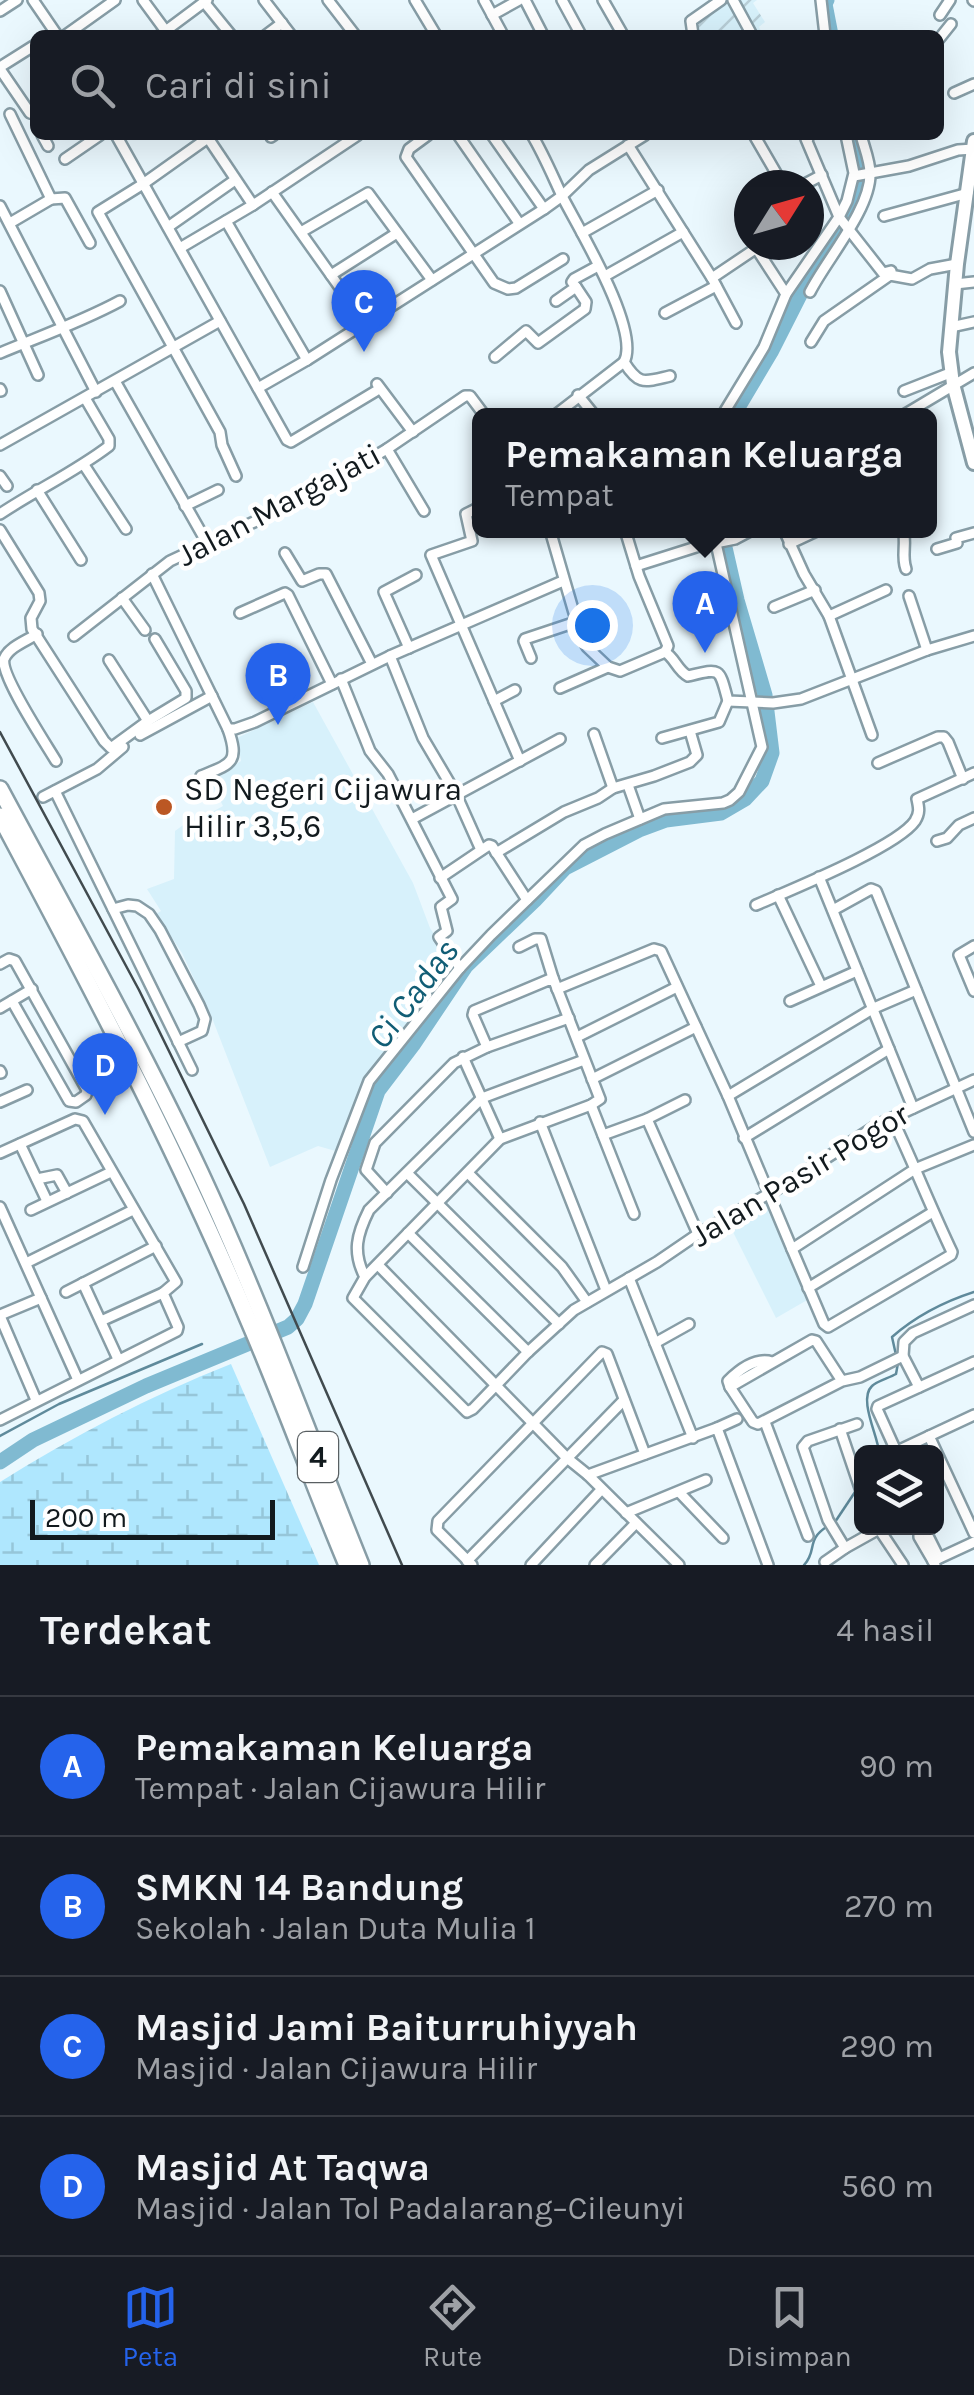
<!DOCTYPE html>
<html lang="id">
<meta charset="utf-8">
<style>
body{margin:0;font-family:Karla,sans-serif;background:#20242c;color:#f1f3f6}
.controls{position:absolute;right:30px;bottom:30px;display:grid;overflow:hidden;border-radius:15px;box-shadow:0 10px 40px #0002}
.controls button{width:90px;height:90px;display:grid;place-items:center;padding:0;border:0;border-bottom:2px solid #363941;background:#171b24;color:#f1f3f6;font:50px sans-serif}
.compass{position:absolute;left:734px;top:170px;width:90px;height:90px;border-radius:50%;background:#171b24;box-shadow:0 10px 40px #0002;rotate:53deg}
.scale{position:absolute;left:30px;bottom:25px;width:245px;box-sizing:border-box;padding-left:10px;border:5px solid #121a1e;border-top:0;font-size:28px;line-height:35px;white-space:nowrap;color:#121a1e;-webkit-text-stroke:8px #fff;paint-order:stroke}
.you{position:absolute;left:592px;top:625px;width:35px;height:35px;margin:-25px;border:8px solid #fff;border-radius:50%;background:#1a73e8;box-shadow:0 0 0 15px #1a73e833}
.badge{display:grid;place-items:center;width:65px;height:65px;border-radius:50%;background:#2563eb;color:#fff;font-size:32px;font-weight:700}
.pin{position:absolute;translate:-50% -82px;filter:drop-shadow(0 2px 5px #0008)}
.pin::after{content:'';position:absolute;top:52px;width:35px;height:30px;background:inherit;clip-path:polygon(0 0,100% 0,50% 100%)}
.popup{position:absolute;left:472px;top:408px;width:465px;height:130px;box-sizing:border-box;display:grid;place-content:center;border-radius:15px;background:#171b24;filter:drop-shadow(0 2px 8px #0005);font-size:32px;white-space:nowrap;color:#9ea1a6}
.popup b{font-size:38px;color:#f1f3f6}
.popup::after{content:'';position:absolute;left:50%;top:100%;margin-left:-20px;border:20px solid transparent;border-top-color:#171b24}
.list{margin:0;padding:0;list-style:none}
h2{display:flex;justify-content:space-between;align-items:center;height:130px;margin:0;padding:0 40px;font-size:42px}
h2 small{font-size:32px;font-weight:400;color:#9ea1a6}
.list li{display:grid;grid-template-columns:65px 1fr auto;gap:30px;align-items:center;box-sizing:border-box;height:140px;padding:0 40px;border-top:2px solid #363941}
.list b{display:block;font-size:38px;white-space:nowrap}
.list p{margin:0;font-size:32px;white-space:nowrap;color:#9ea1a6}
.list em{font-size:32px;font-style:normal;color:#9ea1a6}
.icon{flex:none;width:55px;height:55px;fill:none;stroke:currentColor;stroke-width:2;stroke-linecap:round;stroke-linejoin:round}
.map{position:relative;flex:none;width:974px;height:1565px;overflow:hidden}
.search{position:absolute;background:#171b24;box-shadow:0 10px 40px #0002;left:30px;right:30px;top:30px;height:110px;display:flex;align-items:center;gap:25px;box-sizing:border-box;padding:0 35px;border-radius:15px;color:#9ea1a6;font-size:38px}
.sheet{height:690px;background:#171b24}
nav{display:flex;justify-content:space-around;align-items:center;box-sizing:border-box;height:140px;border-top:2px solid #363941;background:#171b24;font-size:28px;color:#9ea1a6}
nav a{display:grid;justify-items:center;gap:5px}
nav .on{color:#2563eb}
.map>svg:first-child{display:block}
</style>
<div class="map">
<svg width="974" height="1565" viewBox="0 0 974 1565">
<defs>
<pattern id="industrial-furrows" width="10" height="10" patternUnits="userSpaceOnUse" patternTransform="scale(2.5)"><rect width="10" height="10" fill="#d7f1fb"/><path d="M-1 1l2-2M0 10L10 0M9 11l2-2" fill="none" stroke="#b8ced7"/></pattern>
<pattern id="wetland-marsh" width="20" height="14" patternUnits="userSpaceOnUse" patternTransform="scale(2.5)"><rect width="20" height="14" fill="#afe7fe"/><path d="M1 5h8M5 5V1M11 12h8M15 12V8" fill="none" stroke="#96c6d9"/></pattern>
</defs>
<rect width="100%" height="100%" fill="#eaf8fe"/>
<g fill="#d7f1fb">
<path d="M313 702 413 883 430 928 454 965 366 1077 339 1152 318 1146 270 1167 212 1018 182 953 156 914 161 911 147 889 174 879 175 831 186 823 191 824 223 806 210 780 241 761 237 738Z"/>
<path d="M765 1200 809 1299 776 1318 727 1220Z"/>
</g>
<path fill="url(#industrial-furrows)" d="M731 0H757L753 3 765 22 759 27 763 35H700L696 26Z"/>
<path fill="url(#wetland-marsh)" d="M231 1364 319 1565H0V1482C73 1436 150 1396 231 1364Z"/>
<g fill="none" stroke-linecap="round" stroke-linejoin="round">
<g stroke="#5f8a9b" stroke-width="2.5">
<path d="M896 1355 892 1337C916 1316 943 1302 974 1292"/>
<path d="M0 1436 59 1404 202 1344"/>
<path d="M879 1452C878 1436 858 1399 872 1386 877 1381 889 1378 896 1374L898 1363"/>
<path d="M835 1522 855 1492"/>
<path d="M804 1565C818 1550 805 1540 828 1526"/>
</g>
<g stroke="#80bad1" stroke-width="15">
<path d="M827 0 825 4 831 35"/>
<path d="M733 416 771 352 808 279 841 227 865 179 855 135"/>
<path d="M0 1462 33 1440 146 1386 288 1327 297 1319 305 1304 378 1091 413 1045 466 966 535 900 565 868 639 830 666 820 721 813 745 799 762 781 772 753 765 695 737 600 721 530"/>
</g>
<g stroke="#879da6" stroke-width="14">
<g id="street">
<path d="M33 0 57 35"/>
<path d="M143 0 168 34"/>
<path d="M264 0 291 35"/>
<path d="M328 0 355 35"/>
<path d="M415 0 436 35"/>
<path d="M484 0 503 35"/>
<path d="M525 0 543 35"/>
<path d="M562 0 581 35"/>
<path d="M603 0 623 35"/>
<path d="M733 0 752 35"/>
<path d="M821 0 825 35"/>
<path d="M973 0 974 1"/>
<path d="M204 2 231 35"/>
<path d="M0 11 17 0"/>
<path d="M492 15 519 0"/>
<path d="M940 15 950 0"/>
<path d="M66 35 115 0"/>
<path d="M160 35 207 0"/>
<path d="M266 35 282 23"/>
<path d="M693 35 691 21 721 0"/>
<path d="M939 39 951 24"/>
<path d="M0 67 35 45"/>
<path d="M0 69 30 113 35 110"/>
<path d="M954 93 974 84"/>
<path d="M10 114 51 199 10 223"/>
<path d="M42 135 48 146"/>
<path d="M116 135 287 440 291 442 376 391"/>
<path d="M212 135 143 184 98 212 220 432 222 445 236 476"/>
<path d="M428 135 409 149 406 157 494 283 508 289 516 288 563 259"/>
<path d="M458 135 519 223"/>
<path d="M492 135 544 209"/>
<path d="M532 135C544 155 553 177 563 198 579 229 641 331 624 362L554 416"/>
<path d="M754 135 783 185"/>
<path d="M807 135 808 138 806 139 839 217 883 273 891 271"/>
<path d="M271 137 274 135"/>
<path d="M208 138 253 205"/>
<path d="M628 145 712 278 736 323"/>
<path d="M65 159 100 135"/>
<path d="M854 176 909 166 958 150 974 149"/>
<path d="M803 185 822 175"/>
<path d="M272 192 365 323"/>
<path d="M51 199 65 198 90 243"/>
<path d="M0 206 96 392"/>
<path d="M884 216 968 193"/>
<path d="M226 221 307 360"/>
<path d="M168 227 235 180"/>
<path d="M301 232 368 193 432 280"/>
<path d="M582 233 658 190"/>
<path d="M180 248 253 205 358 135"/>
<path d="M756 248 786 294"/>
<path d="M331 275 397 233"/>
<path d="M605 276 683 232"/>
<path d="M712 278 761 245"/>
<path d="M955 284 974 282"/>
<path d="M0 291 38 375"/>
<path d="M810 292C826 260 871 209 870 173 870 161 864 147 861 135"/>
<path d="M556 301 576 287 572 282 574 279 598 266"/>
<path d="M665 313 716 286"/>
<path d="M951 327 974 322"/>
<path d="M811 342 824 321 890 275 912 279 930 269 957 264"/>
<path d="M0 353C41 336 81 322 120 301"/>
<path d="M495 357 526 331 538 343 585 309 586 302 576 287"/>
<path d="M624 362C639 386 644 382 670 376"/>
<path d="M115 381 207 543"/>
<path d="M377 384 413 432"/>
<path d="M258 388 307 360 544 209 562 196 589 170 645 135"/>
<path d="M0 389 1 391"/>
<path d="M904 391 950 373"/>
<path d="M578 395 595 416"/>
<path d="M722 416 764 347 786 294 839 217 847 201 854 173 846 135"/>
<path d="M902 416 974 373"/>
<path d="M0 445 220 321"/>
<path d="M387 449 424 511"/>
<path d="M84 465 126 529"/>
<path d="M0 476 7 486"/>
<path d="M37 490 81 560"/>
<path d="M185 506 218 490"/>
<path d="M480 507 466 514 472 541 431 555 520 761"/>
<path d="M0 514C36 490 75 472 109 446V439L85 398"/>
<path d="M0 530 39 593 40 601 31 618 32 629 104 741 111 748 148 721 186 698V691L155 639"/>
<path d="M550 530 581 637 587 647 608 667 620 671 665 652C675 658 677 670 688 676 721 668 719 667 728 701L773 703 801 699 927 650 974 636"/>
<path d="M625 530 639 576 668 646 665 652"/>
<path d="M784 530 804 574 829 616 872 735"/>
<path d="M903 530C907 543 901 556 906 569"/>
<path d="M789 544 819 530"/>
<path d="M937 549 957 543 956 538 974 533"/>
<path d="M285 553 302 581 319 574H326L372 664"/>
<path d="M636 566 696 547 735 539 752 530"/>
<path d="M152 574 228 729C240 763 231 764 201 776"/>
<path d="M909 596 927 650"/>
<path d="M122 598 145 630"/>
<path d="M774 607 815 590"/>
<path d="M240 613 285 593 288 595 332 684"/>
<path d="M829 616 886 590"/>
<path d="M37 634C26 641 9 647 4 659 0 675 46 744 56 761"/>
<path d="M74 636 170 561 299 501 387 449 465 396H470L485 416"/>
<path d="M409 648 384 592 416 575"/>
<path d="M390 656 423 738 456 794 481 850"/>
<path d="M531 658 524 641 525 639 576 622"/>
<path d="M109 660 148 721"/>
<path d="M341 679 370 751 388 774 452 899 441 907 447 931 439 937 460 968"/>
<path d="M560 688 608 667"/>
<path d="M494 701 515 690"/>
<path d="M228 729H235L255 722 390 656 563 581"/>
<path d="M594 734 613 788"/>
<path d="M140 735 212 696"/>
<path d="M662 738 719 722 728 701"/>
<path d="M878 763 938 737H944L948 742 963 779"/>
<path d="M628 785 640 819"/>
<path d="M55 791 192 1070"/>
<path d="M43 797 97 769 123 747"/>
<path d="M412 819 560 739"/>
<path d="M937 841 947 838 959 825 974 818"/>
<path d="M496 853 564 812 598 798 613 788 654 776 690 762 697 755 690 731"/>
<path d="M819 877 913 1108"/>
<path d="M440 878 489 845 492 846 527 900"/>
<path d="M778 895 821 986"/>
<path d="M756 905C790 890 897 847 915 821 920 813 919 808 917 799L974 773"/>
<path d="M113 909 128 905 137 906 149 914 160 930 199 1005 205 1019 202 1031 178 1042"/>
<path d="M833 910 871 889 876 891 974 1132"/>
<path d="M974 946 959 955 974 991"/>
<path d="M519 947 535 939H541L553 978"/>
<path d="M0 964 9 959 15 961 87 1090 86 1095 76 1102 69 1101 12 1001"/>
<path d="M557 989 654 949 661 951 728 1096 792 1249"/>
<path d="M790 1001 857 971"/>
<path d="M0 1008 32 989"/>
<path d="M577 1037 677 987"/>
<path d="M487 1047 473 1015 474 1011 553 978 600 1099 591 1105 500 1139 365 1277 353 1298 467 1412 473 1409 528 1352 574 1310 657 1262 698 1234 786 1184 879 1124 974 1080"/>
<path d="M463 1057 500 1139"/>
<path d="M0 1071 1 1073"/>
<path d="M592 1079 696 1027"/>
<path d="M728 1096 874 1008 916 990"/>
<path d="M0 1102 27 1090"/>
<path d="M591 1105 634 1214"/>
<path d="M892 1118C913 1162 931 1208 952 1252L951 1255 828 1327 824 1324 792 1249 915 1169 974 1145"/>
<path d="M647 1119 685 1100"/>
<path d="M540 1122 606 1290"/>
<path d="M603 1135 647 1119 698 1234"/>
<path d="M744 1138 889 1049"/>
<path d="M20 1144 47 1201"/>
<path d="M0 1153 75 1119 83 1121 176 1282 163 1293 178 1327 177 1331 0 1420"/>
<path d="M407 1173 559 1324"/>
<path d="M468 1173 562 1267 587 1302"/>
<path d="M37 1179 57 1175 67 1193"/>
<path d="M387 1193 366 1170 375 1143 454 1063 487 1047 569 1018"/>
<path d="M0 1207 78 1380"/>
<path d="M31 1210 111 1172"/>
<path d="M408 1233 528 1352"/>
<path d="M26 1263 133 1210"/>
<path d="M378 1265 567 1458 588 1475 679 1565"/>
<path d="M303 1267 331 1180 369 1081 459 969 491 935 584 845 605 834 664 809 723 803 730 800 739 792 762 747 713 530"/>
<path d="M365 1277C352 1252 357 1234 369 1210L482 1098 584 1060"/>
<path d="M629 1278 693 1438"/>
<path d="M83 1283 118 1359"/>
<path d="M808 1288 933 1212"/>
<path d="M66 1292 156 1246"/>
<path d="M0 1315 41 1298"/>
<path d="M0 1316 36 1400"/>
<path d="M101 1321 163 1293"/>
<path d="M655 1343 689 1324"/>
<path d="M842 1381 816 1341 812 1340 730 1387 753 1422 758 1424 842 1381 860 1377 903 1356"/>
<path d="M730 1387 728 1381C739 1370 756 1357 772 1362"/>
<path d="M919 1387 903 1356 904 1342 913 1333 974 1305"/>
<path d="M765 1422 808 1536"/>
<path d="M857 1424 808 1441 803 1447 828 1520 845 1548 879 1529 903 1565"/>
<path d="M717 1428 737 1419"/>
<path d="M840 1429 862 1494"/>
<path d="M929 1436 974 1533"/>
<path d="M896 1451 877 1409 878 1406 974 1362"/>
<path d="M895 1452 974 1415"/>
<path d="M588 1475 717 1428 768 1565"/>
<path d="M679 1492 723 1538"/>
<path d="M626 1513 706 1480"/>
<path d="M922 1528 919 1531V1537L933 1561"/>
<path d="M924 1528 939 1558"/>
<path d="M467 1561 624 1400"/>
<path d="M825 1562 845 1548"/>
<path d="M472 1565 437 1530 438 1521 602 1352 607 1354 645 1454"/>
<path d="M531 1565 601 1490"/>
<path d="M595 1565 636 1523"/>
<path d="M935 1565 933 1561 974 1542"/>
</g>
</g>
<g stroke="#879da6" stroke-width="18">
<path id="primary" d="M974 141 957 264 949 352 953 384 974 463"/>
</g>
<g stroke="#879da6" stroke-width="20">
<g id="highway">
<path d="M0 789C68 916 139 1042 200 1172 260 1301 308 1434 361 1565"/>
<path d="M0 816C88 981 175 1146 248 1319 283 1400 313 1484 347 1565"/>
</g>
</g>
<use href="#street" stroke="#fff" stroke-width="9"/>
<use href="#primary" stroke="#fff" stroke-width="12"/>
<use href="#highway" stroke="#fff" stroke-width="15"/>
<path stroke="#414b4f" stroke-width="2.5" d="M0 732 139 990 244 1204 402 1565"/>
</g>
<circle fill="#bb5723" stroke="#fff" stroke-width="4" cx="164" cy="807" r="10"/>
<g text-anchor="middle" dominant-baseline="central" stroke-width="9" stroke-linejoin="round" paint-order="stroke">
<rect fill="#fff" stroke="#595f62" stroke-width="2.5" x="298" y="1432" width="40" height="50" rx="8"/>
<g font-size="30" font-weight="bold" fill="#121a1e">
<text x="318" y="1457">4</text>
</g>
<g font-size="32" fill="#121a1e" stroke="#fff">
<text transform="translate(279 505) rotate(-28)">Jalan Margajati</text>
<text transform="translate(800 1175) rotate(-31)">Jalan Pasir Pogor</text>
</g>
<g font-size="32" fill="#121a1e" stroke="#fff" text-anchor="start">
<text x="184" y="789">SD Negeri Cijawura<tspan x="184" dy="37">Hilir 3,5,6</tspan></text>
</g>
<g font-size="35" font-style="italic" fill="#115d75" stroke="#fff">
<text transform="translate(413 994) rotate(-53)">Ci Cadas</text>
</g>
</g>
</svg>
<div class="controls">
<button><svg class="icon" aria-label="layers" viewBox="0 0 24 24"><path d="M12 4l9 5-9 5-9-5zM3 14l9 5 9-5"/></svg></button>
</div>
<svg class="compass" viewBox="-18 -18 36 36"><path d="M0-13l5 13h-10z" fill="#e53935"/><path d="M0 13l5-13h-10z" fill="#9ea1a6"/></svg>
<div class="scale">200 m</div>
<div class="you"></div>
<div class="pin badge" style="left:705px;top:653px">A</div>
<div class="popup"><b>Pemakaman Keluarga</b>Tempat</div>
<div class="pin badge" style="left:278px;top:725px">B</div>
<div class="pin badge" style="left:364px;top:352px">C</div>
<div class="pin badge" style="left:105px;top:1115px">D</div>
<div class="search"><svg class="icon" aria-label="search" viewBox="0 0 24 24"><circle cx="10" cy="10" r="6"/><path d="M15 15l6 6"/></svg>Cari di sini</div>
</div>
<section class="sheet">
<h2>Terdekat<small>4 hasil</small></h2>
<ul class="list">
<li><span class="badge">A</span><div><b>Pemakaman Keluarga</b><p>Tempat · Jalan Cijawura Hilir</p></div><em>90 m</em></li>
<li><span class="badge">B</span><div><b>SMKN 14 Bandung</b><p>Sekolah · Jalan Duta Mulia 1</p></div><em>270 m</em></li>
<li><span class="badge">C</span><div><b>Masjid Jami Baiturruhiyyah</b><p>Masjid · Jalan Cijawura Hilir</p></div><em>290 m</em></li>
<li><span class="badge">D</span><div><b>Masjid At Taqwa</b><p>Masjid · Jalan Tol Padalarang–Cileunyi</p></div><em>560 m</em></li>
</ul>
</section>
<nav>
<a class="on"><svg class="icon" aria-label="map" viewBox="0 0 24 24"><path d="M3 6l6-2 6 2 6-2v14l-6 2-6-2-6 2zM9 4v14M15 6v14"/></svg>Peta</a>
<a><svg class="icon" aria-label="directions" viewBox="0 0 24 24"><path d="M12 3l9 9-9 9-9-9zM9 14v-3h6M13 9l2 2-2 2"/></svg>Rute</a>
<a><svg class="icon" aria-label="saved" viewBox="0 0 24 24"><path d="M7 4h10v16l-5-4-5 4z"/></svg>Disimpan</a>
</nav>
